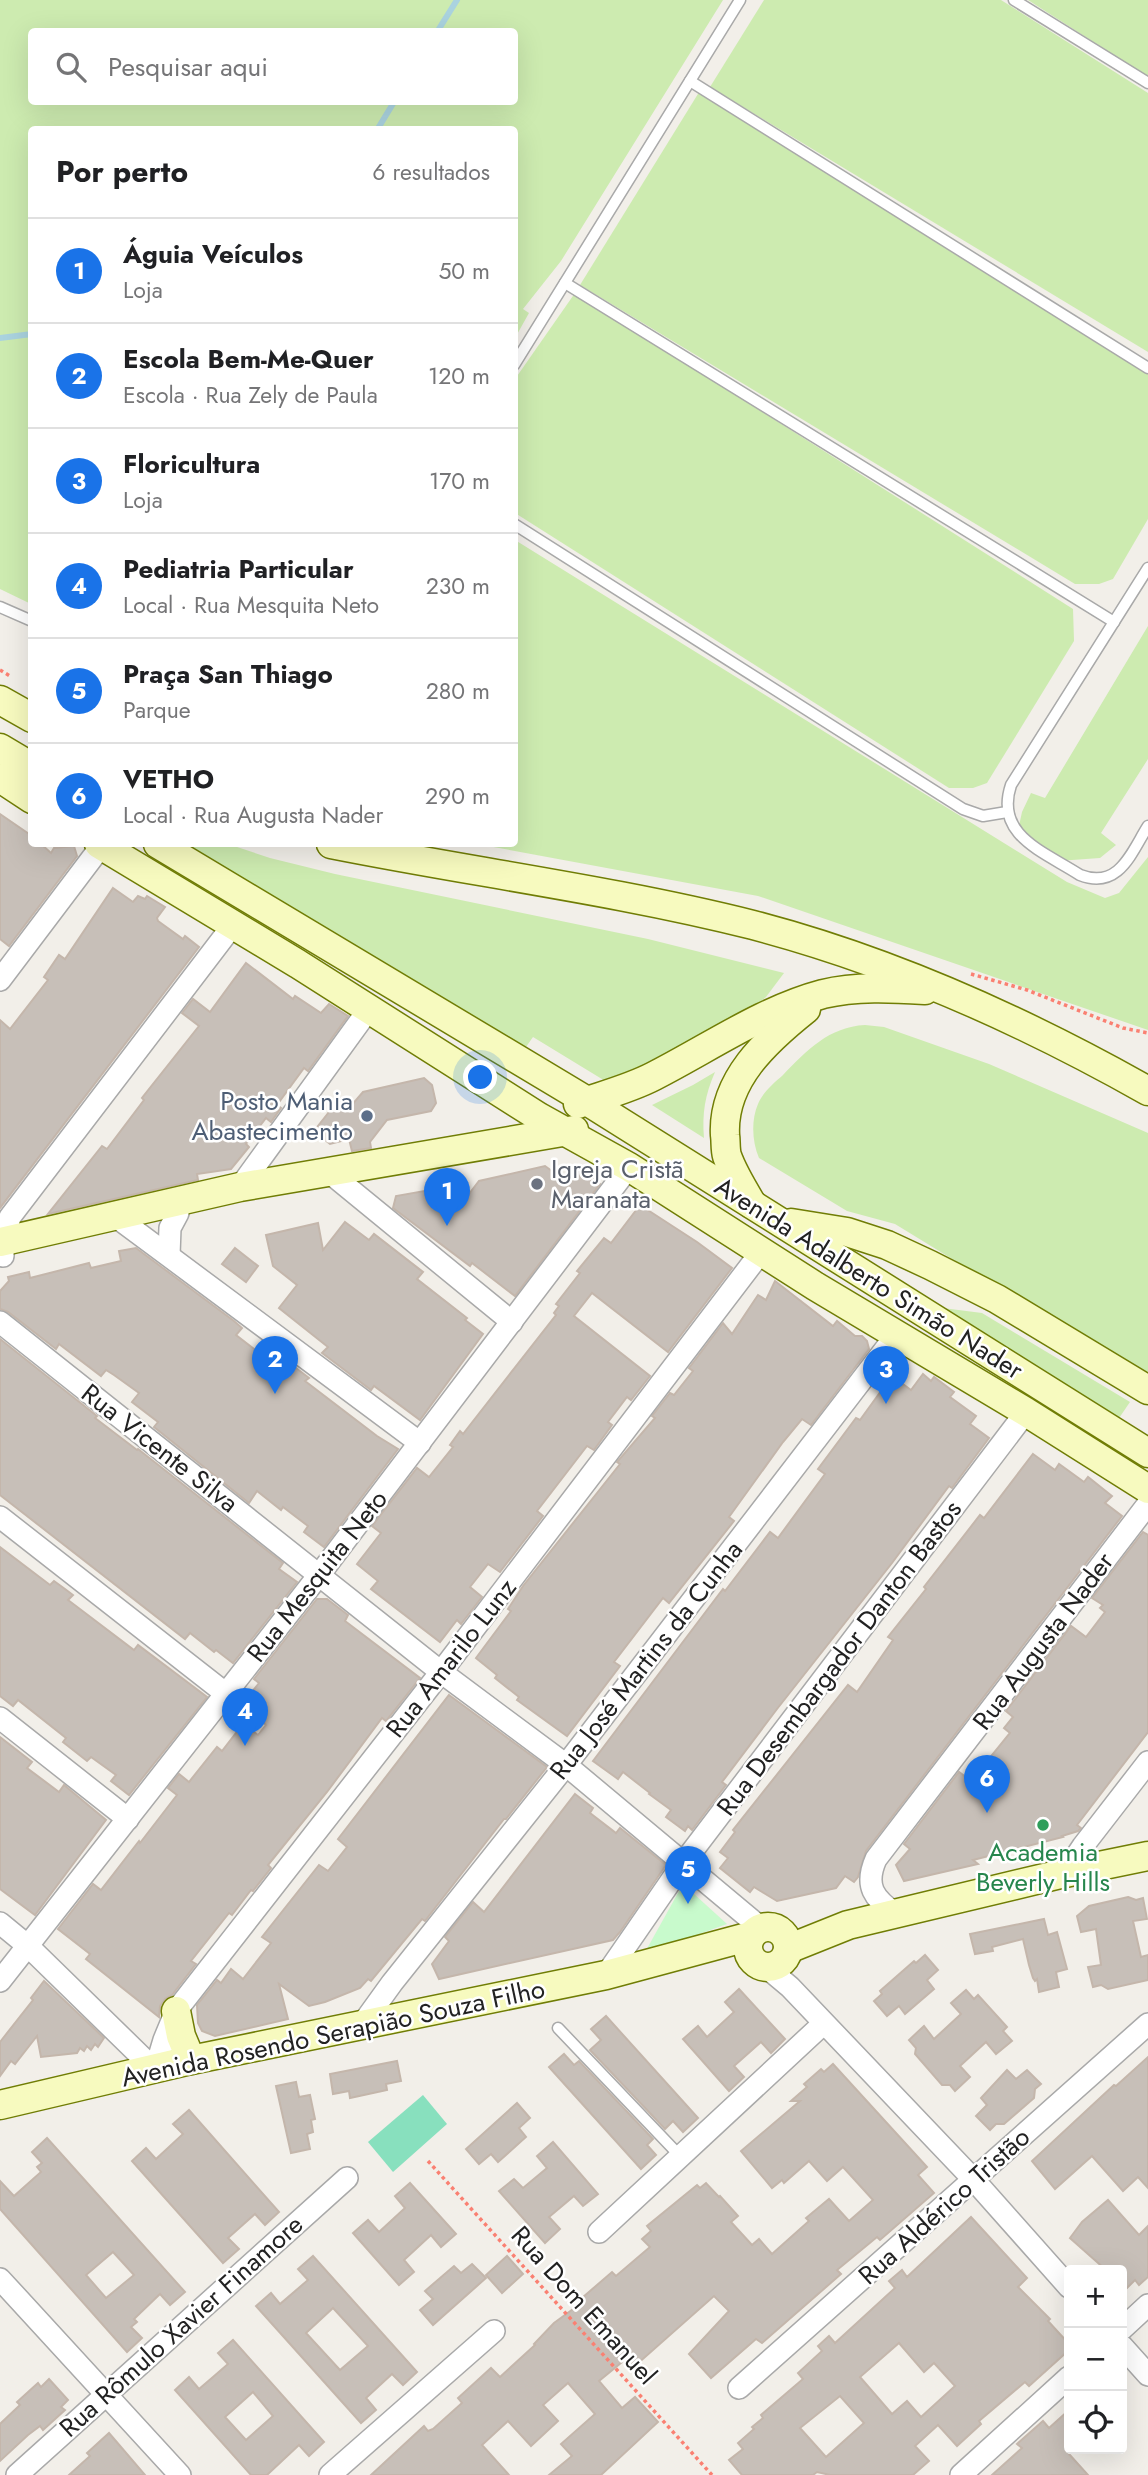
<!DOCTYPE html>
<html lang="pt">
<meta charset="utf-8">
<style>
body{margin:0;font-family:Jost,sans-serif;background:#f2f2f2;color:#202124}
.controls{position:absolute;right:21px;bottom:21px;display:grid;overflow:hidden;border-radius:7px;box-shadow:0 7px 28px #0002}
.controls button{width:63px;height:63px;display:grid;place-items:center;padding:0;border:0;border-bottom:2px solid #e0e0e0;background:#fff;color:#202124;font:35px sans-serif}
.you{position:absolute;left:481px;top:1078px;width:24px;height:24px;margin:-18px;border:5px solid #fff;border-radius:50%;background:#1a73e8;box-shadow:0 0 0 10px #1a73e833}
.badge{display:grid;place-items:center;width:46px;height:46px;border-radius:50%;background:#1a73e8;color:#fff;font-size:23px;font-weight:700}
.pin{position:absolute;translate:-50% -58px;filter:drop-shadow(0 2px 4px #0008)}
.pin::after{content:'';position:absolute;top:37px;width:24px;height:21px;background:inherit;clip-path:polygon(0 0,100% 0,50% 100%)}
.list{margin:0;padding:0;list-style:none}
h2{display:flex;justify-content:space-between;align-items:center;height:91px;margin:0;padding:0 28px;font-size:30px}
h2 small{font-size:23px;font-weight:400;color:#757577}
.list li{display:grid;grid-template-columns:46px 1fr auto;gap:21px;align-items:center;box-sizing:border-box;height:105px;padding:0 28px;border-top:2px solid #e0e0e0}
.list b{display:block;font-size:26px;white-space:nowrap}
.list p{margin:0;font-size:23px;white-space:nowrap;color:#757577}
.list em{font-size:23px;font-style:normal;color:#757577}
.icon{flex:none;width:38px;height:38px;fill:none;stroke:currentColor;stroke-width:2;stroke-linecap:round;stroke-linejoin:round}
.map{position:relative;flex:none;width:1148px;height:2475px;overflow:hidden}
.search{position:absolute;background:#fff;box-shadow:0 7px 28px #0002;left:28px;top:28px;width:490px;height:77px;display:flex;align-items:center;gap:18px;box-sizing:border-box;padding:0 24px;border-radius:7px;color:#757577;font-size:26px}
.panel{position:absolute;background:#fff;box-shadow:0 7px 28px #0002;left:28px;top:126px;width:490px;height:721px;border-radius:7px}
.map>svg:first-child{display:block}
</style>
<div class="map">
<svg width="1148" height="2475" viewBox="0 0 1148 2475">
<rect width="100%" height="100%" fill="#f2efe9"/>
<g fill="#cdebb0" fill-rule="evenodd">
<path d="M0 0H723L561 261 523 309 529 313 515 338 514 130H32L31 604 0 589ZM32 32H514V102H32Z"/>
<path d="M764 0H1001L1148 93V352L710 87Z"/>
<path d="M1028 0H1148V77Z"/>
<path d="M701 89 1148 373V519L1113 579 1099 584H1075L580 285Z"/>
<path d="M575 293 1073 609 1074 641 987 783 973 788H949L515 513V379Z"/>
<path d="M515 540 1067 882 1105 898 1119 893 1148 857V1030L758 896 477 844H514Z"/>
<path d="M1148 626V759L1101 833 1116 845 1100 858 1058 861 1017 835 1022 812 1031 793 1045 798Z"/>
<path d="M184 844H228L270 858 335 874 648 939 784 973 766 997 745 1016 615 1087 533 1037 521 1054Z"/>
<path d="M865 1025 884 1027 989 1064 1148 1133V1371L1145 1377 895 1224 847 1211 759 1158C752 1142 751 1120 758 1104 763 1092 774 1083 783 1075 807 1050 829 1027 865 1025Z"/>
<path d="M715 1072C705 1095 702 1113 704 1138L652 1105 693 1085Z"/>
<path d="M927 1306 982 1313 1130 1402 1115 1424Z"/>
</g>
<path fill="#c8facc" d="M683 1884 727 1924 644 1954Z"/>
<path fill="#88e0be" d="M423 2095 447 2124 393 2172 368 2142Z"/>
<g fill="none" stroke-linecap="round" stroke-linejoin="round">
<g stroke="#aad3df" stroke-width="6">
<path d="M437 32 457 0"/>
<path d="M377 130 394 102"/>
<path d="M0 338 32 334"/>
</g>
</g>
<g fill="#c7bfb8" stroke="#c4b6ab" stroke-width="2" fill-rule="evenodd">
<path d="M0 814 32 836V844H41L51 853 54 848 74 846 77 856 9 946 0 939Z"/>
<path d="M113 888 133 902 138 896 145 899 147 896 165 907 157 918 158 921 183 939 185 936 199 947 0 1208V1020L10 1029 48 980 44 977 59 955 65 959Z"/>
<path d="M246 963 293 999 295 996 321 1013 329 1004 348 1016 308 1071 304 1068 277 1105 281 1108 271 1122 266 1118 246 1144 249 1147 231 1169 197 1174 198 1180 48 1214 102 1146 107 1149 144 1100 142 1098 199 1026 182 1013 193 999 210 1012Z"/>
<path d="M424 1078 432 1085 436 1103 431 1111 387 1120 370 1142 371 1148 352 1151 349 1139 330 1144 314 1131 340 1098 351 1106 363 1092Z"/>
<path d="M574 1165 589 1172 600 1184 515 1296 472 1263 470 1266 393 1208 396 1196 430 1190 453 1208 466 1192 469 1194 479 1181 545 1166 563 1179Z"/>
<path d="M640 1205 697 1242 732 1268 668 1352 592 1293 574 1316 650 1376 631 1400 627 1397 608 1422 612 1425 594 1450 587 1446 537 1511 543 1516 500 1572 488 1564 470 1587 482 1597 461 1624 457 1620 440 1642 371 1589 378 1581 357 1564 381 1533 372 1526 417 1468 429 1477 453 1447 450 1445 460 1431 463 1434 556 1315 554 1313 559 1306 556 1304 580 1273 577 1271 604 1238 611 1243Z"/>
<path d="M345 1222 369 1240 374 1234 423 1272 417 1279 467 1318 465 1320 483 1334 420 1420 374 1386 371 1390 322 1353 328 1347 279 1308 297 1285 273 1266 266 1235 318 1223 323 1250Z"/>
<path d="M136 1248 234 1321 242 1328 236 1335 276 1366 283 1358 309 1378 305 1381 377 1436 398 1449 324 1547 304 1532 308 1526 283 1507 281 1510 257 1491 249 1503 154 1427 158 1422 132 1402 139 1393 114 1375 106 1370 101 1376 59 1344 56 1349 8 1312 0 1309V1291L9 1281 8 1277 29 1272 30 1278 89 1263 91 1268 121 1261 119 1251Z"/>
<path d="M235 1248 258 1266 246 1282 222 1264Z"/>
<path d="M775 1281 833 1326 837 1321 855 1336H862L867 1341 869 1349 811 1425 802 1419 783 1442 729 1517 734 1521 669 1603 663 1598 614 1662 620 1666 567 1736 517 1700 519 1697 495 1678 497 1675 476 1658 511 1611 508 1609 523 1586 597 1493 620 1464 617 1462 655 1418 652 1416 670 1393 674 1395 693 1371 689 1368 723 1323 732 1334 758 1295 766 1300Z"/>
<path d="M0 1339 97 1416 95 1418 137 1450 138 1449 283 1563 279 1569 297 1582 233 1663 216 1650 214 1652 190 1633 185 1639 0 1495Z"/>
<path d="M923 1374 931 1381 934 1377 954 1392 950 1397 976 1416 970 1424 989 1438 952 1488 949 1486 892 1563 777 1709 722 1782 726 1785 692 1830 688 1826 685 1831 666 1817 671 1810 649 1794 650 1793 623 1772 618 1779 593 1761 723 1589 725 1591 770 1532 778 1538 825 1474 818 1469 856 1418 860 1420 892 1376 911 1390Z"/>
<path d="M1033 1454 1055 1470 1059 1464 1084 1482 1088 1477 1112 1496 1105 1503 1122 1516 866 1851 858 1877 854 1882 845 1876 836 1888 777 1901 754 1887 750 1892 720 1868 728 1858 720 1852 735 1832 733 1830 848 1685 857 1692 893 1640 888 1637 926 1589 924 1587 980 1515 984 1518Z"/>
<path d="M1143 1532 1148 1535V1732L1077 1825 1081 1828 1078 1831 1062 1836 1063 1837 973 1860 978 1864 904 1881 896 1865 910 1849 904 1844 959 1772 971 1781 1010 1733 1004 1728 1013 1717 1006 1711 1071 1626 1086 1637 1105 1612 1100 1608 1103 1605 1092 1598Z"/>
<path d="M0 1547 50 1585 54 1581 65 1589 73 1595 68 1600 134 1650 138 1645 207 1697 129 1795 111 1781 116 1775 91 1757 87 1761 63 1742 66 1738 18 1700 13 1706 0 1696Z"/>
<path d="M317 1599H327L348 1615 345 1621 420 1678 386 1721 382 1718 327 1792 268 1865 271 1868 253 1891 251 1890 232 1915 229 1913 191 1961 196 1964 172 1995 165 1999 160 2006 159 2017 86 1959 90 1954 58 1929 93 1884 101 1890 139 1841 140 1843 177 1795 168 1788 179 1774 189 1782 217 1747 222 1751 243 1724 258 1735 266 1725 244 1702 259 1683 254 1679Z"/>
<path d="M449 1695 547 1767 506 1819H504L425 1921 422 1919 371 1981 368 1979 360 1988 325 2002 309 2006 279 1984 288 2019 215 2036 202 2031 198 2023 197 2005 217 1980 221 1983 231 1969 243 1979 271 1943 262 1937 319 1865 328 1871 347 1847 338 1839Z"/>
<path d="M0 1737 32 1762 27 1768 59 1792 64 1785 106 1820 35 1915 0 1889Z"/>
<path d="M575 1794 593 1808 590 1813 616 1833 620 1828 666 1865 620 1932 613 1940 439 1979 432 1964 449 1941 445 1937 473 1902 484 1912Z"/>
<path d="M1128 1897 1136 1900 1143 1898 1147 1919 1133 1921 1141 1957 1148 1955V1980L1108 1989 1101 1985 1093 1987 1088 1967 1101 1965 1096 1929 1081 1932 1077 1916 1089 1906Z"/>
<path d="M1044 1919 1048 1935 1057 1932 1067 1969 1056 1972 1059 1987 1039 1992 1037 1979 1035 1981 1033 1978 1029 1965 1023 1939 992 1947 993 1951 975 1954 970 1934Z"/>
<path d="M925 1955 938 1970 927 1980 934 1989 905 2014 899 2006 887 2016 874 2001 882 1994 880 1991 914 1961 916 1963Z"/>
<path d="M44 1981 104 2038 98 2047 95 2044 91 2050 87 2046 84 2051 80 2048 77 2053 41 2057 37 2036 15 2064 11 2061 0 2076V2042L33 2000 31 1998Z"/>
<path d="M739 1989 785 2039 771 2053 761 2042 734 2066 744 2077 729 2091 683 2039 698 2026 707 2037 734 2012 725 2002Z"/>
<path d="M966 1990 974 1999 978 1995 1007 2027 1003 2031 1012 2041 996 2054 986 2042 960 2066 970 2077 955 2091 950 2085H942L915 2054 916 2048 909 2040 924 2026 934 2039 961 2014 951 2003Z"/>
<path d="M606 2016 698 2118 683 2132 673 2121 665 2129 590 2050 601 2040 591 2029Z"/>
<path d="M564 2054 574 2065 579 2061 653 2139 647 2145 656 2155 641 2169 549 2067Z"/>
<path d="M1148 2057V2188L1138 2177 1123 2191 1092 2156 1055 2189 1032 2161 1114 2085 1116 2086Z"/>
<path d="M397 2061 401 2081 386 2084 387 2090 350 2098 349 2091 333 2094 330 2074Z"/>
<path d="M833 2064 927 2167 918 2175 934 2193 880 2240 877 2237 837 2270 841 2274 762 2343 756 2339 711 2378 689 2354 729 2311 714 2296 635 2366 627 2358 599 2381 622 2408 635 2397 658 2422 601 2475H549L572 2456 561 2444 595 2414 568 2383 543 2405 558 2421 531 2446 508 2421 482 2445 509 2475H371L424 2426 428 2431 433 2429 462 2403 458 2398 491 2368 500 2377 535 2345 534 2344 554 2323 584 2301 582 2298 612 2272 616 2276 650 2247 642 2239 651 2231 647 2226 697 2185 700 2188 706 2183 719 2197 720 2196 738 2216 731 2222 752 2245 759 2239 772 2254 809 2221 806 2218 829 2199 849 2221 873 2200 843 2167 827 2181 809 2161 784 2183 782 2180 772 2188 741 2151 800 2101H791L807 2087 804 2084 821 2069 824 2072Z"/>
<path d="M1007 2070 1016 2079 1027 2070 1041 2084 1035 2089 1034 2098 1004 2124H996L990 2130 976 2116 987 2105 981 2098Z"/>
<path d="M296 2082 299 2097 310 2095 315 2119 311 2120 313 2132 307 2134 310 2149 291 2153 276 2086Z"/>
<path d="M517 2103 530 2118 519 2128 526 2137 498 2162 491 2154 479 2164 466 2149Z"/>
<path d="M189 2110 279 2212 265 2225 255 2214 228 2238 239 2249 223 2263 132 2161 146 2148 156 2159 183 2134 173 2124Z"/>
<path d="M47 2138 185 2292 170 2305 160 2294 134 2319 137 2322 131 2327 142 2338 127 2352 0 2209V2181L14 2196 41 2172 37 2167 42 2163 32 2152ZM113 2252 134 2275 106 2298 86 2275Z"/>
<path d="M553 2142 598 2194 583 2206 574 2196 549 2217 560 2229 545 2243 499 2191 514 2179 523 2188 547 2168 537 2156Z"/>
<path d="M410 2183 456 2234 441 2247 431 2235 404 2260 414 2272 399 2285 353 2233 368 2220 379 2232 405 2208 395 2196Z"/>
<path d="M1108 2200 1139 2235 1148 2226V2277L1139 2285 1135 2280 1122 2293V2270H1106L1070 2238 1082 2222Z"/>
<path d="M971 2217 1027 2278 1018 2287 1050 2319 1048 2321 1069 2344V2350L1029 2386 1025 2382 979 2421 981 2424 957 2446 938 2425 915 2446 929 2461 913 2475H830L817 2472 813 2475H742L729 2460 743 2449 738 2443 754 2429 752 2427 763 2418 761 2415 803 2379 798 2373 822 2351 818 2346 829 2336 835 2343 895 2288 889 2281 902 2270 907 2277ZM899 2343 924 2372 934 2363 955 2386 921 2417 907 2401 892 2414 860 2377ZM840 2396 864 2423 826 2457 800 2428Z"/>
<path d="M313 2256 417 2372 403 2385 392 2374 366 2398 376 2410 361 2423 256 2306 271 2293 280 2304 308 2280 298 2269ZM333 2308 368 2346 340 2370 306 2333Z"/>
<path d="M507 2256 523 2274 502 2293 486 2275Z"/>
<path d="M472 2264 486 2278 433 2325 420 2310 433 2299 425 2291 454 2266 461 2273Z"/>
<path d="M233 2340 324 2442 309 2456 299 2445 267 2475H251L175 2390 189 2377 199 2389 213 2377 228 2364 218 2353ZM253 2392 273 2416 246 2440 225 2417Z"/>
<path d="M49 2379 68 2400 61 2407 65 2410 43 2430 40 2426 28 2435 0 2461V2424L20 2405 17 2402 38 2383 41 2387Z"/>
<path d="M1069 2410V2454L1088 2475H992L1022 2448 1017 2444 1043 2421 1049 2428Z"/>
<path d="M109 2433 145 2475H69L90 2456 87 2453Z"/>
</g>
<g fill="none" stroke-linecap="round" stroke-linejoin="round">
<g stroke="#a9a9a9" stroke-width="13">
<g id="lane">
<path d="M1014 0 1148 83"/>
<path d="M690 81 1148 368"/>
<path d="M565 283 1114 622"/>
<path d="M514 365 740 0"/>
<path d="M514 524 963 809 983 816 1007 812"/>
<path d="M1148 568 1011 785C994 836 1045 852 1080 875 1119 890 1131 853 1148 826"/>
<path d="M0 607 32 621"/>
<path d="M558 2028 680 2156"/>
</g>
</g>
<g stroke="#a9a9a9" stroke-width="24">
<g id="street">
<path d="M0 980 102 845"/>
<path d="M330 1173 512 1322"/>
<path d="M240 1187 369 1009"/>
<path d="M115 1216 420 1443"/>
<path d="M169 1255 170 1228 178 1213"/>
<path d="M3 1256V1241L10 1217 233 925"/>
<path d="M0 1322 441 1672 566 1765 761 1928"/>
<path d="M0 1517 225 1693"/>
<path d="M0 1718 128 1819"/>
<path d="M1065 1873 1083 1846 1148 1762"/>
<path d="M896 1914C874 1899 864 1886 876 1859L1148 1504"/>
<path d="M0 1923 28 1946 155 2070"/>
<path d="M765 1966 790 1987 974 2180 1069 2287"/>
<path d="M606 1975 684 1862 1026 1412"/>
<path d="M0 1981 319 1575 629 1167"/>
<path d="M361 2026 392 1983 566 1765 897 1334"/>
<path d="M155 2070 164 2040 176 2011 441 1672 761 1252"/>
<path d="M599 2232 823 2024"/>
<path d="M0 2279 180 2475"/>
<path d="M1122 2329 1148 2305"/>
<path d="M1122 2346 1148 2375"/>
<path d="M739 2388 1148 2024"/>
<path d="M17 2475 347 2178"/>
<path d="M330 2475 494 2331"/>
<path d="M961 2475 1069 2377"/>
</g>
</g>
<g stroke="#707d05" stroke-width="31">
<g id="secondary">
<path d="M0 700 32 718"/>
<path d="M0 748 32 767"/>
<path d="M0 778 32 799"/>
<path d="M99 844 298 964 539 1117 629 1167 815 1286 1026 1412 1148 1489"/>
<path d="M158 844 587 1101 1148 1453"/>
<path d="M331 844C471 872 614 890 753 925 891 961 1024 1021 1148 1091"/>
<path d="M578 1104C604 1095 629 1089 654 1076 709 1048 763 1010 823 994 856 986 892 988 925 990"/>
<path d="M752 1204C743 1189 733 1173 727 1156 725 1149 726 1141 725 1135 722 1080 767 1040 806 1009"/>
<path d="M791 1223 847 1232 887 1245 930 1265 997 1299 1148 1390"/>
<path d="M0 1242 240 1187 574 1130"/>
<circle cx="768" cy="1947" r="20"/>
<path d="M788 1949 848 1925 1065 1873 1148 1856"/>
<path d="M176 2011 181 2036 191 2060"/>
<path d="M0 2105 191 2060 606 1975 751 1936"/>
</g>
</g>
<g stroke="#fa8072" stroke-width="3.5" stroke-dasharray="3.5 3.5" stroke-linecap="butt">
<path d="M0 670 10 676"/>
<path d="M971 974 1027 990 1123 1028 1148 1033"/>
<path d="M428 2161 712 2475"/>
</g>
<use href="#lane" stroke="#fff" stroke-width="10"/>
<use href="#street" stroke="#fff" stroke-width="21"/>
<use href="#secondary" stroke="#f7fabf" stroke-width="28"/>
</g>
<circle fill="#5c6f8a" stroke="#fff" stroke-width="2.5" cx="367" cy="1116" r="7"/>
<circle fill="#6b7280" stroke="#fff" stroke-width="2.5" cx="537" cy="1184" r="7"/>
<circle fill="#2e9e5b" stroke="#fff" stroke-width="2.5" cx="1043" cy="1825" r="7"/>
<g text-anchor="middle" dominant-baseline="central" stroke-width="5" stroke-linejoin="round" paint-order="stroke">
<g font-size="26" fill="#4e5e75" stroke="#fff" text-anchor="end">
<text x="353" y="1101">Posto Mania<tspan x="353" dy="30">Abastecimento</tspan></text>
</g>
<g font-size="26" fill="#5b616d" stroke="#fff" text-anchor="start">
<text x="551" y="1169">Igreja Cristã<tspan x="551" dy="30">Maranata</tspan></text>
</g>
<g font-size="26" fill="#222" stroke="#fff">
<text transform="translate(869 1278) rotate(32)">Avenida Adalberto Simão Nader</text>
<text transform="translate(160 1448) rotate(38)">Rua Vicente Silva</text>
<text transform="translate(317 1576) rotate(-52)">Rua Mesquita Neto</text>
<text transform="translate(1043 1641) rotate(-53)">Rua Augusta Nader</text>
<text transform="translate(451 1658) rotate(-52)">Rua Amarilo Lunz</text>
<text transform="translate(839 1658) rotate(-53)">Rua Desembargador Danton Bastos</text>
<text transform="translate(646 1660) rotate(-52)">Rua José Martins da Cunha</text>
<text transform="translate(333 2033) rotate(-12)">Avenida Rosendo Serapião Souza Filho</text>
<text transform="translate(944 2206) rotate(-42)">Rua Aldérico Tristão</text>
<text transform="translate(584 2305) rotate(48)">Rua Dom Emanuel</text>
<text transform="translate(181 2326) rotate(-42)">Rua Rômulo Xavier Finamore</text>
</g>
<g font-size="26" fill="#27864d" stroke="#fff">
<text x="1043" y="1852">Academia<tspan x="1043" dy="30">Beverly Hills</tspan></text>
</g>
</g>
</svg>
<div class="controls">
<button>+</button>
<button>−</button>
<button><svg class="icon" aria-label="locate" viewBox="0 0 24 24"><circle cx="12" cy="12" r="6"/><path d="M12 2v4M12 18v4M2 12h4M18 12h4"/></svg></button>
</div>
<div class="you"></div>
<div class="pin badge" style="left:447px;top:1226px">1</div>
<div class="pin badge" style="left:275px;top:1394px">2</div>
<div class="pin badge" style="left:886px;top:1404px">3</div>
<div class="pin badge" style="left:245px;top:1746px">4</div>
<div class="pin badge" style="left:688px;top:1904px">5</div>
<div class="pin badge" style="left:987px;top:1813px">6</div>
<div class="search"><svg class="icon" aria-label="search" viewBox="0 0 24 24"><circle cx="10" cy="10" r="6"/><path d="M15 15l6 6"/></svg>Pesquisar aqui</div>
<section class="panel">
<h2>Por perto<small>6 resultados</small></h2>
<ul class="list">
<li><span class="badge">1</span><div><b>Águia Veículos</b><p>Loja</p></div><em>50 m</em></li>
<li><span class="badge">2</span><div><b>Escola Bem-Me-Quer</b><p>Escola · Rua Zely de Paula</p></div><em>120 m</em></li>
<li><span class="badge">3</span><div><b>Floricultura</b><p>Loja</p></div><em>170 m</em></li>
<li><span class="badge">4</span><div><b>Pediatria Particular</b><p>Local · Rua Mesquita Neto</p></div><em>230 m</em></li>
<li><span class="badge">5</span><div><b>Praça San Thiago</b><p>Parque</p></div><em>280 m</em></li>
<li><span class="badge">6</span><div><b>VETHO</b><p>Local · Rua Augusta Nader</p></div><em>290 m</em></li>
</ul>
</section>
</div>
